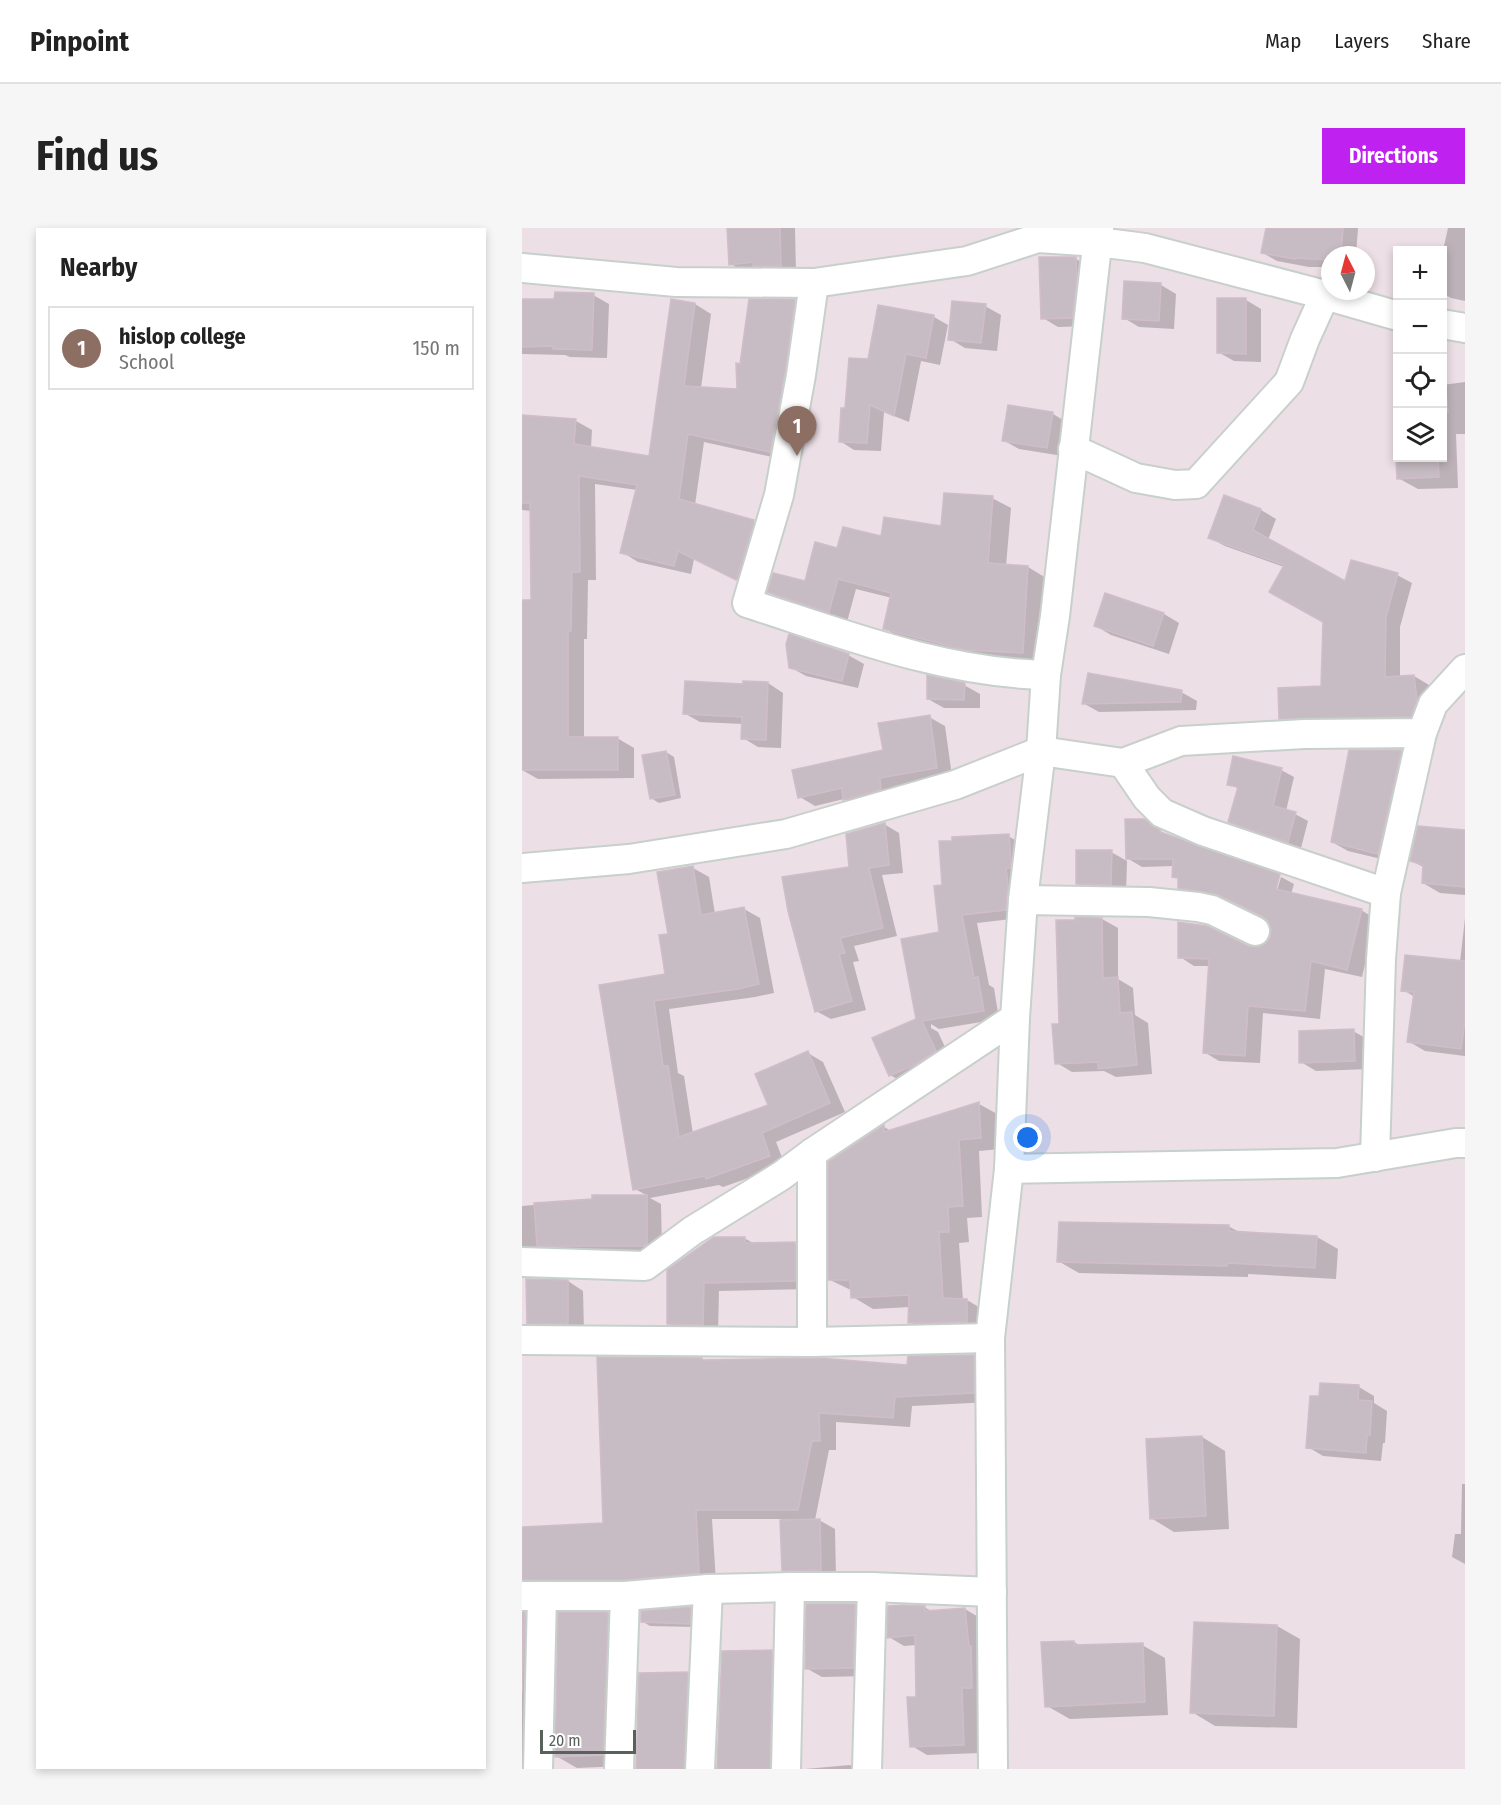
<!DOCTYPE html>
<meta charset="utf-8">
<style>
body{margin:0;font-family:"Fira Sans Condensed",sans-serif;background:#f6f6f6;color:#222}
.controls{position:absolute;right:18px;top:18px;display:grid;overflow:hidden;border-radius:0px;box-shadow:0 3px 9px #0003}
.controls button{width:54px;height:54px;display:grid;place-items:center;padding:0;border:0;border-bottom:2px solid #e0e0e0;background:#fff;color:#222;font:30px sans-serif}
.compass{position:absolute;left:799px;top:18px;width:54px;height:54px;border-radius:50%;background:#fff;box-shadow:0 3px 9px #0003;rotate:354deg}
.scale{position:absolute;left:18px;bottom:15px;width:96px;box-sizing:border-box;padding-left:6px;border:3px solid #58615a;border-top:0;font-size:16px;line-height:21px;white-space:nowrap;color:#58615a;-webkit-text-stroke:4px #fff;paint-order:stroke}
.you{position:absolute;left:506px;top:910px;width:21px;height:21px;margin:-15px;border:4px solid #fff;border-radius:50%;background:#1a73e8;box-shadow:0 0 0 9px #1a73e833}
.badge{display:grid;place-items:center;width:39px;height:39px;border-radius:50%;background:#be21f0;color:#fff;font-size:20px;font-weight:700}
.pin{position:absolute;translate:-50% -50px;filter:drop-shadow(0 2px 3px #0008)}
.pin::after{content:'';position:absolute;top:32px;width:21px;height:18px;background:inherit;clip-path:polygon(0 0,100% 0,50% 100%)}
.list{margin:0;padding:0;list-style:none}
h2{display:flex;justify-content:space-between;align-items:center;height:78px;margin:0;padding:0 24px;font-size:26px}
h2 small{font-size:20px;font-weight:400;color:#767676}
.list li{display:grid;grid-template-columns:39px 1fr auto;gap:18px;align-items:center;box-sizing:border-box;height:84px;margin:0 12px 12px;padding:0 12px;border:2px solid #e0e0e0;border-radius:0px}
.list b{display:block;font-size:22px;white-space:nowrap}
.list p{margin:0;font-size:20px;white-space:nowrap;color:#767676}
.list em{font-size:20px;font-style:normal;color:#767676}
.icon{flex:none;width:33px;height:33px;fill:none;stroke:currentColor;stroke-width:2;stroke-linecap:round;stroke-linejoin:round}
.map{position:relative;flex:none;width:943px;height:1541px;overflow:hidden;border-radius:0px}
header{display:flex;align-items:center;gap:36px;box-sizing:border-box;height:84px;padding:0 30px;background:#fff;border-bottom:2px solid #e0e0e0}
header strong{font-size:28px}
nav{display:flex;gap:33px;margin-inline-start:auto;font-size:21px}
.intro{display:flex;align-items:center;justify-content:space-between;box-sizing:border-box;height:144px;padding:0 36px}
h1{margin:0;font-size:42px}
.button{padding:15px 27px;border-radius:0px;background:#be21f0;color:#fff;font-size:21px;font-weight:700}
main{display:flex;gap:36px;padding:0 36px}
aside{flex:1;background:#fff;border-radius:0px;box-shadow:0 3px 9px #0003}
.map>svg:first-child{display:block}
</style>
<header>
<strong>Pinpoint</strong>
<nav><a>Map</a><a>Layers</a><a>Share</a></nav>
</header>
<div class="intro"><h1>Find us</h1><a class="button">Directions</a></div>
<main>
<aside>
<h2>Nearby<small></small></h2>
<ul class="list">
<li><span class="badge" style="background:#8d6e63">1</span><div><b>hislop college</b><p>School</p></div><em>150 m</em></li>
</ul>
</aside>
<div class="map">
<svg width="943" height="1541" viewBox="0 0 943 1541">
<rect width="100%" height="100%" fill="#ecdfe6"/>
<g fill="#0003">
<path d="M206 0H273L274 46 224 45 209 36Z"/>
<path d="M745 0H836L834 27H808V39H787L755 33 741 25Z"/>
<path d="M926 0H943V73L929 70 920 65V27Z"/>
<path d="M554 31 569 40 566 98 536 99 521 90Z"/>
<path d="M639 57 654 66 652 101 617 99 602 90Z"/>
<path d="M71 67 87 76 85 130 48 129 43 127 0 126V72H34Z"/>
<path d="M724 72 739 81V134L712 133 696 124Z"/>
<path d="M150 73 173 76 189 86 179 160 217 162 219 137 273 73 289 82 264 232 182 214 173 277 232 294 248 303 231 360 172 331 169 346 116 334 100 324 115 262 73 256 74 352H66L65 411H62V511L95 510 112 520V550L16 551 0 542V373H11L9 283 0 282V188L54 193 70 202 69 220 128 230Z"/>
<path d="M463 78 479 87 475 123 443 120 428 111Z"/>
<path d="M412 89 426 97 418 137 399 133 387 194 362 184 359 223 332 222 318 213 324 182 347 133Z"/>
<path d="M943 154V206H934L936 260 896 261 876 250V230H920V157Z"/>
<path d="M531 186 546 195 541 228 497 221 481 212Z"/>
<path d="M703 269 739 282 754 291 746 312 824 355 875 347 890 355 878 399V450L892 448 907 457 909 481 904 496 774 499 759 490 800 459 803 393 762 339 703 318 688 310Z"/>
<path d="M470 270 489 280 484 338 506 339 524 350 519 435 463 431 380 411 362 400 370 370 334 361 325 394 265 374 247 364 284 355 316 322 360 310 421 300Z"/>
<path d="M584 367 642 386 657 395 647 426 589 407 574 398Z"/>
<path d="M326 427 342 436 336 460 284 448 268 439Z"/>
<path d="M246 455 261 465 259 520 236 519 221 510V496L178 494 162 485 223 457Z"/>
<path d="M442 457 458 466V480H422L406 471Z"/>
<path d="M659 464 675 473 674 482 577 484 561 475Z"/>
<path d="M407 489 423 498 430 548 373 558 374 570 338 580 322 571 293 578 278 569 362 523Z"/>
<path d="M879 523 894 532 872 634 826 623 810 614 828 524Z"/>
<path d="M144 524 152 529 159 570 137 575 129 570Z"/>
<path d="M759 542 772 549 764 583 773 586 786 593 779 620 721 601 708 593 717 561 707 556Z"/>
<path d="M622 592 649 610 758 648H756L751 668 753 669 759 649 772 656 769 666 839 682 854 691 840 749 803 741 798 791 741 785 738 835 697 833 682 824 688 738H672L658 729 725 719 734 721 743 718 749 711 751 702 744 690 713 675 673 668 658 660V652L652 648V638L620 639 605 630Z"/>
<path d="M362 596 377 605 381 645 360 647 375 708 332 718 337 733 331 734 344 782 309 791 294 783 329 640Z"/>
<path d="M943 603V667L918 665 901 655 903 640 890 633Z"/>
<path d="M486 608 502 617 499 690 455 695 467 757 472 760 477 791 417 801 409 796V800L416 804 429 832 384 856 368 847 395 792 419 705 422 658Z"/>
<path d="M589 624 605 633 604 665H571L555 655Z"/>
<path d="M171 640 187 649 193 686 222 681 238 690 252 765 233 769 147 781 156 845 162 848 171 906 248 878 286 825 301 834 323 884 254 914 263 937 201 959 197 957 128 970 139 976 140 1024H0V978L72 972V969L126 968 113 961 79 758 144 748 147 707Z"/>
<path d="M943 690V828L903 823 886 813 893 769 881 762 938 734Z"/>
<path d="M580 691 596 700V751L611 760 613 787 626 795 630 846 594 849 582 843 550 844 535 835Z"/>
<path d="M831 803 847 812 848 841 794 843 779 834Z"/>
<path d="M457 876 477 887 479 921 457 923 460 989 445 990 447 1014 437 1015 441 1072H445L465 1084V1105L408 1106 388 1094V1079L351 1081 331 1069V1063L308 1052 362 899 369 903Z"/>
<path d="M706 998 719 1005 795 1009 816 1021 814 1051 726 1046V1049L557 1045 536 1033Z"/>
<path d="M192 1010H222L233 1016H273L289 1025V1061L197 1063 196 1105H163L147 1096Z"/>
<path d="M46 1053 61 1063 62 1104H22L6 1095Z"/>
<path d="M451 1128 468 1138 469 1174 390 1178 388 1199 314 1194V1222H307L293 1292H297L313 1301 314 1351H277L261 1342 260 1291H190L194 1354 0 1379 2 1386 20 1396 4 1541H0V1300L83 1296 180 1131 183 1133 387 1139Z"/>
<path d="M837 1159 852 1168V1175L865 1183 863 1215H861L859 1233 801 1228 786 1219 798 1170Z"/>
<path d="M680 1209 703 1223 707 1301 652 1304 629 1290Z"/>
<path d="M940 1256H943V1336L930 1329 933 1306H939Z"/>
<path d="M333 1377 348 1386 347 1448 300 1449 284 1440Z"/>
<path d="M402 1379 411 1384 443 1381 458 1390 465 1468H455L458 1525 405 1527 390 1518 395 1470 394 1417 382 1418 367 1409Z"/>
<path d="M168 1381 176 1385 175 1399 128 1398 120 1393Z"/>
<path d="M86 1386 106 1398 101 1538 55 1540 34 1528Z"/>
<path d="M755 1398 778 1411 775 1500 693 1498 670 1484Z"/>
<path d="M552 1414 560 1419 620 1417 643 1430 646 1487 548 1491 525 1478 521 1416Z"/>
<path d="M250 1424 268 1435 266 1541H196Z"/>
<path d="M165 1445 184 1456 180 1541H115Z"/>
<path d="M328 1537 336 1541H283Z"/>
</g>
<g fill="#c7bcc3" stroke="#d1bdca" stroke-width="1.5">
<path d="M205 0H258L259 38H231L232 34 207 37Z"/>
<path d="M744 0H821L819 27H808V32L773 30V31L739 25Z"/>
<path d="M517 29H554L555 51 550 90 519 91Z"/>
<path d="M602 53 639 55 637 93 600 91Z"/>
<path d="M33 64 72 65 70 122 31 121V118L0 119V71H32Z"/>
<path d="M695 70H724V126L695 125Z"/>
<path d="M149 71 173 75 162 158 215 161 214 135 218 136 227 71H273L263 144 248 224 166 206 157 271 232 292 214 352 156 323 152 338 98 325 115 257 57 248 58 344H50L49 403H46V509H96V542H0V372H9L8 275H0V187L54 191 52 216 127 228Z"/>
<path d="M430 73 464 76 459 115 426 112Z"/>
<path d="M356 77 412 87 404 130 384 126 372 188 348 177 345 215 317 214 319 180H323L327 130 346 131Z"/>
<path d="M923 155 926 184 921 185V156Z"/>
<path d="M486 177 531 184 525 220 480 213Z"/>
<path d="M873 209H876V230H916L917 249 875 251Z"/>
<path d="M422 265 471 268 466 335 506 338 501 425 444 422 361 401 369 365 316 351 307 384 245 364 251 345 283 353 293 314 315 320 321 299 359 308 362 289 419 298Z"/>
<path d="M702 267 739 281 731 302 823 353 829 332 876 345 864 389 863 449 892 447 895 472 889 489 757 491 756 460 799 458 801 394 747 364 762 337 686 310Z"/>
<path d="M583 365 642 385 631 418 572 398Z"/>
<path d="M267 406 327 426 320 453 267 440 264 416Z"/>
<path d="M566 445 660 462 659 474 560 476Z"/>
<path d="M405 447 443 455 442 472 405 471Z"/>
<path d="M163 453 221 456V453L246 454 244 512 219 511 220 489 161 486Z"/>
<path d="M408 487 415 540 358 550 359 561 321 572 320 560 276 570 270 542 361 522 356 495Z"/>
<path d="M827 522H879L856 626 809 614Z"/>
<path d="M144 523 153 567 128 571 120 527Z"/>
<path d="M711 528 760 540 751 578 774 584 766 614 706 594 716 559 705 557Z"/>
<path d="M603 591H622L638 602V604L758 646 754 661 840 681 825 742 789 733 783 783 726 778 723 828 681 825 687 731 656 730V694L685 698 726 718 734 719 743 716 748 710 749 701 746 693 740 688 697 667 656 660V650L650 649 651 631H604Z"/>
<path d="M363 595 367 637 347 640 361 700 318 710 323 725 317 726 330 773 293 784 266 683 260 649 327 639 324 606Z"/>
<path d="M896 598 943 602V659L900 655 901 637 888 633Z"/>
<path d="M487 606 489 637 488 640H484L486 657 484 682 440 687 452 750 456 749 462 783 400 793 414 823 392 837 367 848 350 810 394 791 379 711 417 704 412 658 420 657 417 613H430V609Z"/>
<path d="M554 622H590L589 657 554 656Z"/>
<path d="M171 638 179 687 222 679 237 756 216 761 132 773 141 838H146L157 909 246 877 233 846 286 823 308 875 240 905 248 928 184 951 183 948 111 962 77 757 143 746 137 707 146 706 135 644Z"/>
<path d="M553 689 580 690 581 750 596 749 598 785 610 784 615 837 576 841V834L533 836 530 796H537L534 692H553Z"/>
<path d="M883 727 943 733V792L939 821 885 814 892 764 879 763Z"/>
<path d="M832 801 833 833 777 835V803Z"/>
<path d="M457 874 459 910 437 912 441 978 426 979 427 1004H417L421 1070 445 1071V1094L386 1095 387 1067 329 1070 328 1052H306V934L362 897V904Z"/>
<path d="M70 967H125V1016L123 1018H15L12 975 70 971Z"/>
<path d="M537 994 707 997V1003L795 1008 793 1040 706 1035 705 1038 535 1034Z"/>
<path d="M192 1009H223V1015L273 1014V1053L182 1055 181 1097 145 1096V1042Z"/>
<path d="M4 1051 46 1052V1096H5Z"/>
<path d="M452 1127V1165L373 1169 371 1190 297 1185 298 1213H290L276 1282H174L177 1345 102 1352H0V1299L81 1295 75 1129 180 1130V1132L297 1130 385 1137 386 1128Z"/>
<path d="M798 1155 837 1157 836 1172 850 1173 848 1207H845L844 1225 784 1220 788 1168H797Z"/>
<path d="M680 1208 684 1288 628 1291 624 1211Z"/>
<path d="M298 1291 299 1342 260 1343 258 1292Z"/>
<path d="M284 1376H333L331 1440 283 1441Z"/>
<path d="M382 1377 403 1378V1383L443 1380 447 1418H449L450 1460H440L442 1517 388 1519 385 1469H394L393 1407 365 1410 366 1378Z"/>
<path d="M169 1379 168 1396 119 1394V1383Z"/>
<path d="M0 1384H3L0 1464Z"/>
<path d="M36 1384H86L81 1527 33 1529Z"/>
<path d="M672 1394 755 1397 752 1488 668 1485Z"/>
<path d="M552 1413V1417L621 1415 623 1474 523 1479 519 1414Z"/>
<path d="M250 1422 248 1541H195L200 1423Z"/>
<path d="M166 1444 162 1541H114L117 1445Z"/>
</g>
<g fill="none" stroke-linecap="round" stroke-linejoin="round">
<g stroke="#c8d0cb" stroke-width="32">
<g id="street">
<path d="M0 40 154 54 292 55 445 33 516 10 576 14 623 20 803 67 876 88"/>
<path d="M292 55 279 147 257 267 225 375C322 406 421 445 524 447"/>
<path d="M920 96 943 100"/>
<path d="M551 221 614 250 653 257 674 256 767 154 783 111 803 67"/>
<path d="M601 535 625 570 640 585 681 603 864 665"/>
<path d="M0 640 107 631 264 606 433 557 519 523 601 535 659 513 782 506 900 505 911 476 943 441"/>
<path d="M501 672 627 674 676 679 690 682 733 703"/>
<path d="M853 929 859 731 864 665 900 505"/>
<path d="M487 941 815 935 934 915H943"/>
<path d="M0 1034 123 1038 170 1003 259 948 290 925 493 790"/>
<path d="M0 1112 290 1114 468 1110"/>
<path d="M290 1114V925"/>
<path d="M0 1368H103L186 1361 268 1359H350L470 1364"/>
<path d="M16 1541 20 1368"/>
<path d="M97 1541 103 1368"/>
<path d="M178 1541 186 1361"/>
<path d="M264 1541 268 1359"/>
<path d="M345 1541 350 1359"/>
<path d="M471 1541 468 1110 487 941 493 790 501 672 519 523 524 447 533 388 577 0"/>
</g>
</g>
<use href="#street" stroke="#fff" stroke-width="28"/>
</g>
</svg>
<div class="controls">
<button>+</button>
<button>−</button>
<button><svg class="icon" aria-label="locate" viewBox="0 0 24 24"><circle cx="12" cy="12" r="6"/><path d="M12 2v4M12 18v4M2 12h4M18 12h4"/></svg></button>
<button><svg class="icon" aria-label="layers" viewBox="0 0 24 24"><path d="M12 4l9 5-9 5-9-5zM3 14l9 5 9-5"/></svg></button>
</div>
<svg class="compass" viewBox="-18 -18 36 36"><path d="M0-13l5 13h-10z" fill="#e53935"/><path d="M0 13l5-13h-10z" fill="#767676"/></svg>
<div class="scale">20 m</div>
<div class="you"></div>
<div class="pin badge" style="left:275px;top:228px;background:#8d6e63">1</div>
</div>
</main>
